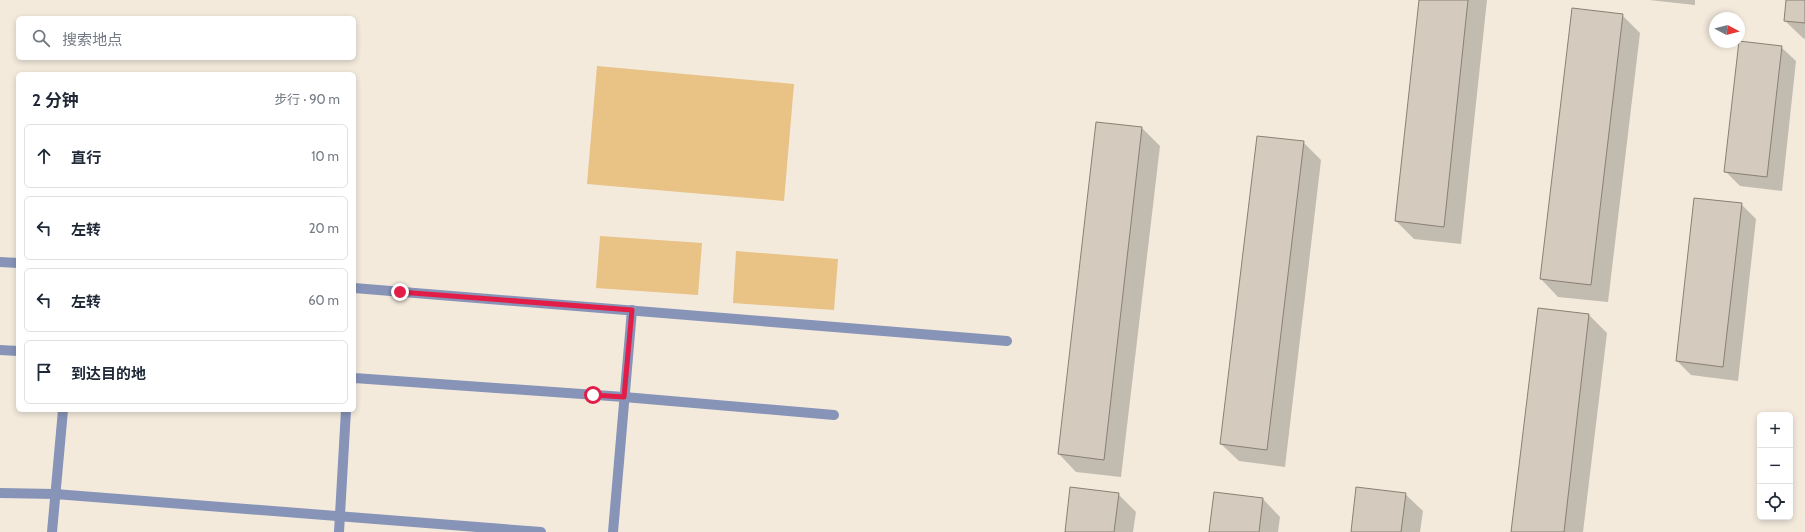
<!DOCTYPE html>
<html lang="zh">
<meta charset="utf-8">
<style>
body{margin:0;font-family:Cabin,"Noto Sans SC",sans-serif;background:#f2f2f3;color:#1f2937}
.controls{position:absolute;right:12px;bottom:12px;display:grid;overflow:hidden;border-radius:6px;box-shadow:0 2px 6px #0003}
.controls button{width:36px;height:36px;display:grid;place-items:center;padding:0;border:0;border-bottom:1px solid #e0e1e3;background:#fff;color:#1f2937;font:20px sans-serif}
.compass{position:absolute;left:1709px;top:12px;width:36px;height:36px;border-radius:50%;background:#fff;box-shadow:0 2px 6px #0003;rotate:97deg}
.stop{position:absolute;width:12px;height:12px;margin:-9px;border:3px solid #e11d48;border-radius:50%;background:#fff}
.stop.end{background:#e11d48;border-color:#fff;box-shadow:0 1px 4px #0008}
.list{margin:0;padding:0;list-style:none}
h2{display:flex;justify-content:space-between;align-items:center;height:52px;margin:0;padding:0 16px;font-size:17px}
h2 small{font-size:13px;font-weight:400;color:#747a83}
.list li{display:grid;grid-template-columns:26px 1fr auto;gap:12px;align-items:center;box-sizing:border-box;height:64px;margin:0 8px 8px;padding:0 8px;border:1px solid #e0e1e3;border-radius:6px}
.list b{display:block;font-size:15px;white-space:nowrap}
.list em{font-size:13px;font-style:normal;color:#747a83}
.icon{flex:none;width:22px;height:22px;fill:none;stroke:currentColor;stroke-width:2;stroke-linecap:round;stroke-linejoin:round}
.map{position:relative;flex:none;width:1805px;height:532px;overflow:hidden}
.search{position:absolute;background:#fff;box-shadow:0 2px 6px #0003;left:16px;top:16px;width:340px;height:44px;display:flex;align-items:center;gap:10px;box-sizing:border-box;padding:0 14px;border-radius:6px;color:#747a83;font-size:15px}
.panel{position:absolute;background:#fff;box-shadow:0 2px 6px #0003;left:16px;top:72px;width:340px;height:340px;border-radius:6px}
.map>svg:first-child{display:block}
</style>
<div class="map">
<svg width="1805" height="532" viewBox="0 0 1805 532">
<rect width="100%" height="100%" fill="#f3eadc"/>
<g fill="#e9c286">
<path d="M597 66 794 84 784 201 587 184Z"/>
<path d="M600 236 702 243 698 295 596 288Z"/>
<path d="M736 251 838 259 834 310 733 303Z"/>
</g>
<g fill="#0003">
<path d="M1420 0H1487L1461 244 1414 239 1396 221Z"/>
<path d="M1649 0H1695V5Z"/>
<path d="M1787 0H1805V39L1803 38 1785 21Z"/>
<path d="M1622 15 1640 33 1608 302 1558 297 1541 279Z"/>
<path d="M1781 47 1796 61 1782 191 1740 186 1725 171Z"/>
<path d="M1097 123 1142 128 1160 146 1121 477 1076 472 1059 454Z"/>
<path d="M1303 142 1321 160 1285 467 1239 461 1221 444Z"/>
<path d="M1741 204 1756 219 1738 381 1691 375 1677 361Z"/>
<path d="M1539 309 1589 315 1607 333 1583 532H1512Z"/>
<path d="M1118 494 1136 512 1133 532H1066Z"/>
<path d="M1405 494 1423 511 1420 532H1352Z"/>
<path d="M1263 499 1280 517 1278 532H1210Z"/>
</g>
<g fill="#d4cabd" stroke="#898073">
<path d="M1419 0H1468L1444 227 1395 221Z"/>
<path d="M1786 0H1805V23L1784 21Z"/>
<path d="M1572 8 1623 14 1591 285 1540 279Z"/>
<path d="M1739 41 1782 46 1767 177 1724 172Z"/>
<path d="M1096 122 1142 127 1104 460 1058 454Z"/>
<path d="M1257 136 1304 141 1267 450 1220 444Z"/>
<path d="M1694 198 1742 203 1723 367 1676 361Z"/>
<path d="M1538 308 1589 314 1564 532H1511Z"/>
<path d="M1070 487 1119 493 1114 532H1065Z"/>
<path d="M1356 487 1406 493 1401 532H1351Z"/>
<path d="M1214 492 1263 498 1259 532H1209Z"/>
</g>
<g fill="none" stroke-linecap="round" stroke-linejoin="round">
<g stroke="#8794b8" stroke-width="10">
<path d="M0 262 18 263"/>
<path d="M354 288 1007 341"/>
<path d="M0 350 18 351"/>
<path d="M354 378 624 397 834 415"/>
<path d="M0 493 55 494 541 532"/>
<path d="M52 532 63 410"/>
<path d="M339 532 346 410"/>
<path d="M613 532 632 310"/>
</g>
</g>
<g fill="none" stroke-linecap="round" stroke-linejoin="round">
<path stroke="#e11d48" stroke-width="5" d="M400 292 632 310 624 397 593 395"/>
</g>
</svg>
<div class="controls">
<button>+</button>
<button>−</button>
<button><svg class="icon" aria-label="locate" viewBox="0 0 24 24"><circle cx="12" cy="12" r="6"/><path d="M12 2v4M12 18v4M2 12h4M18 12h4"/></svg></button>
</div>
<svg class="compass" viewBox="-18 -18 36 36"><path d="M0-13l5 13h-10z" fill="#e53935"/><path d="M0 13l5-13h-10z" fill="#747a83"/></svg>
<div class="stop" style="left:593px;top:395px"></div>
<div class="stop end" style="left:400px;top:292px"></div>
<div class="search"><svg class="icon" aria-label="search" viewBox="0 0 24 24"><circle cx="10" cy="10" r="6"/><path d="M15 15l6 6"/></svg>搜索地点</div>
<section class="panel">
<h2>2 分钟<small>步行 · 90 m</small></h2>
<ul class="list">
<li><svg class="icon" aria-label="ahead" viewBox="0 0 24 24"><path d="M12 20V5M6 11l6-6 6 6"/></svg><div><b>直行</b></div><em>10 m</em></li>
<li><svg class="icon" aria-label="left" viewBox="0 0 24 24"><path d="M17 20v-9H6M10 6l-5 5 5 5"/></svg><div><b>左转</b></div><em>20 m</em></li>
<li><svg class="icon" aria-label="left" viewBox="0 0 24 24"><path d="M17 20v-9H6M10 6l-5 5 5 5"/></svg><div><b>左转</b></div><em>60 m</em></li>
<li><svg class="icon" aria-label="arrive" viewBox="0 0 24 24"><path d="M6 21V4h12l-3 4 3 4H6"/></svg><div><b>到达目的地</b></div></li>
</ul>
</section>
</div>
